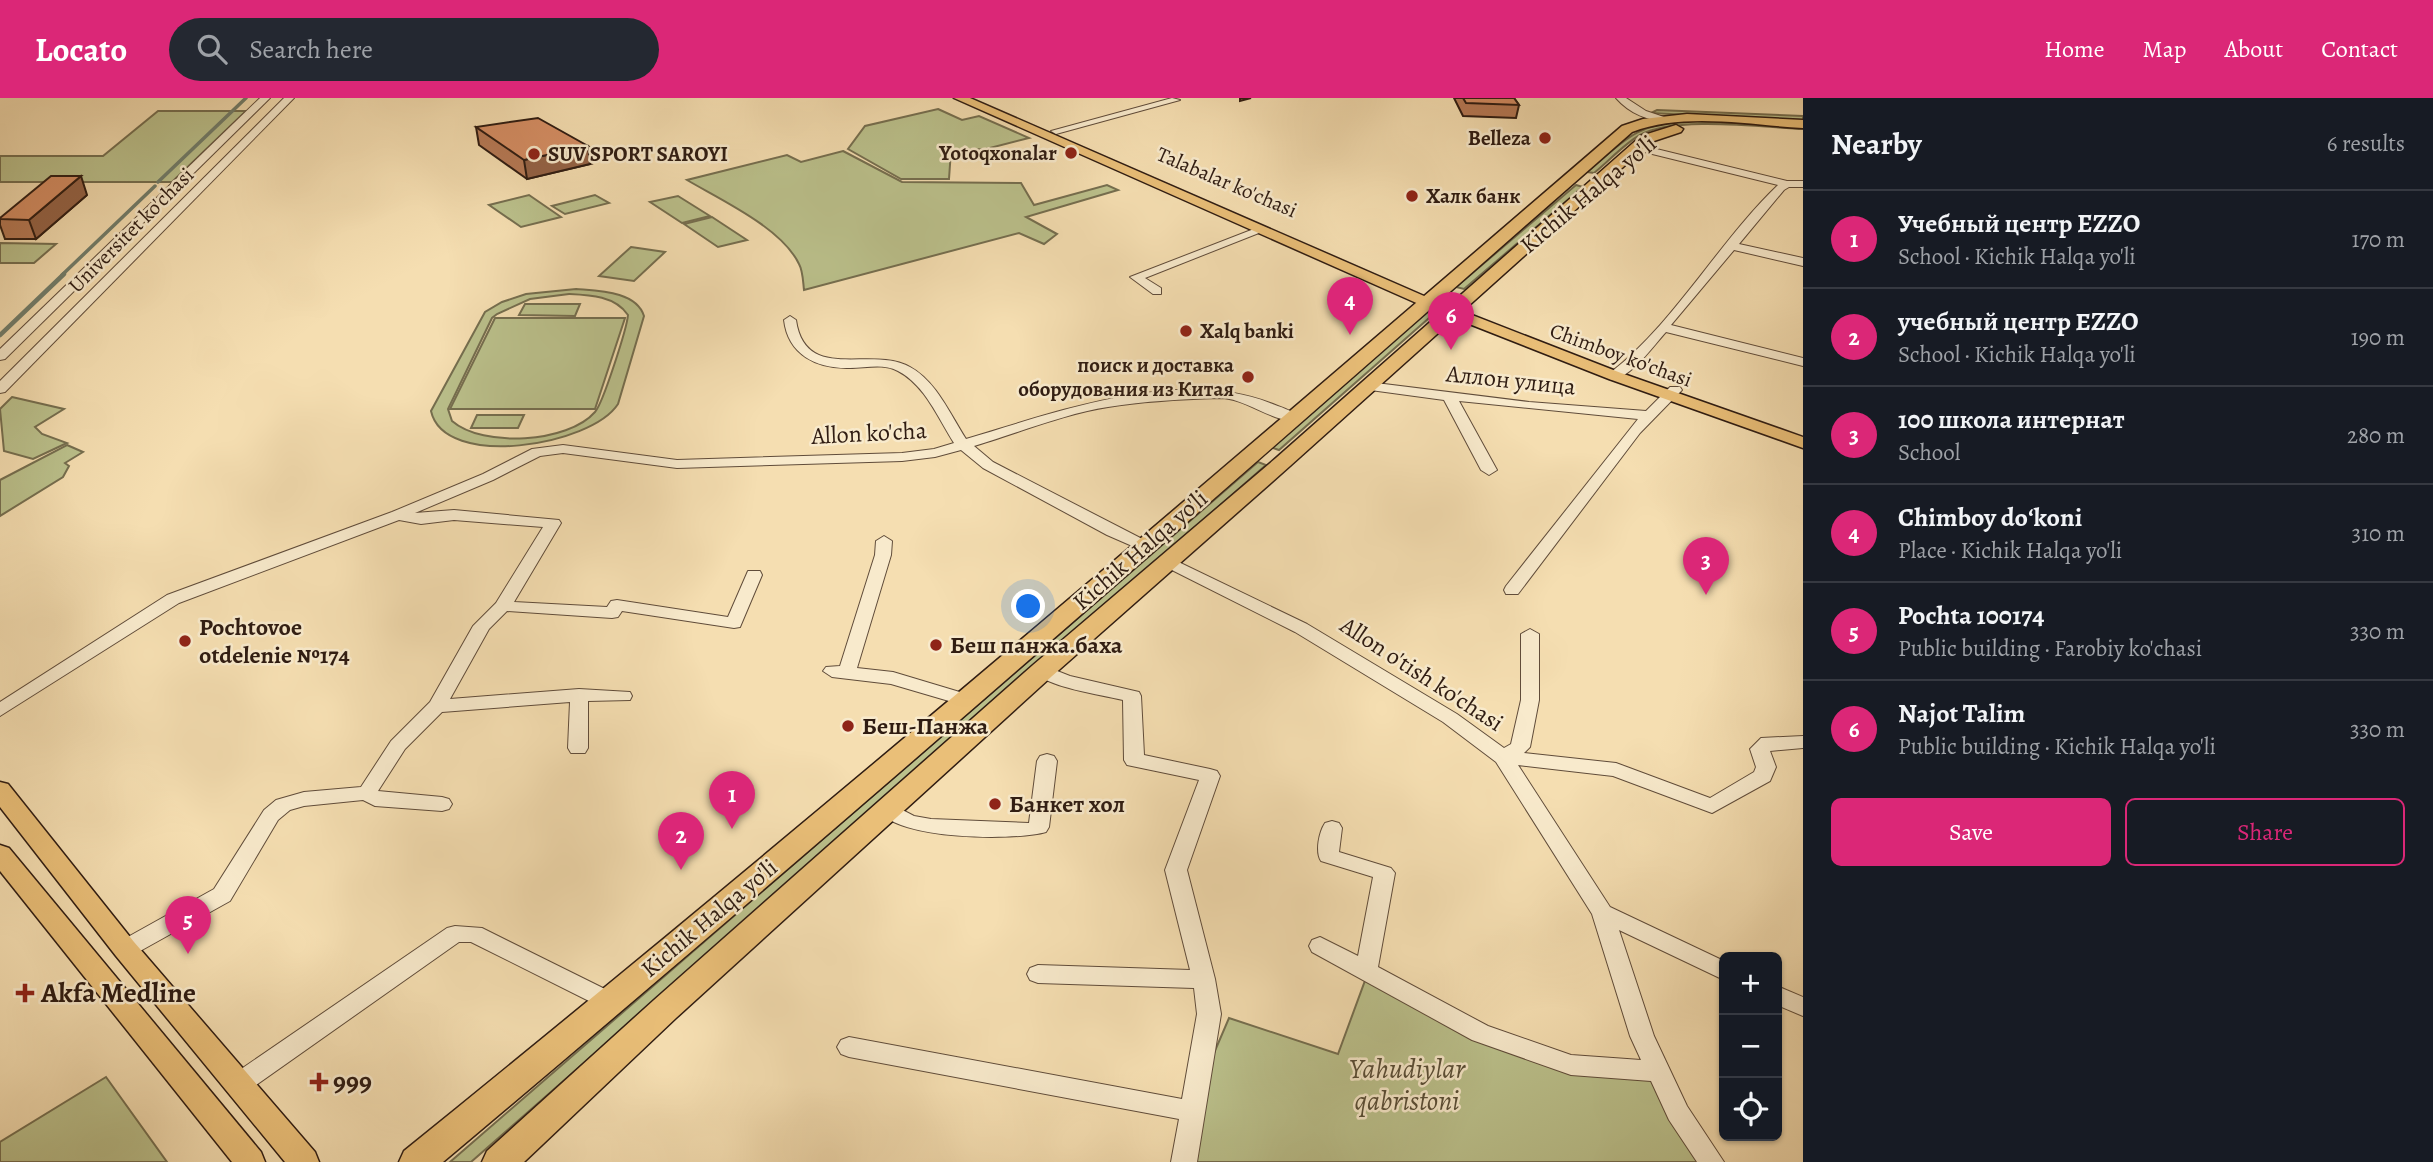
<!DOCTYPE html>
<meta charset="utf-8">
<style>
body{margin:0;font-family:Alegreya,serif;background:#242831;color:#f1f3f6}
.controls{position:absolute;right:21px;bottom:21px;display:grid;overflow:hidden;border-radius:10px;box-shadow:0 2px 5px #0004}
.controls button{width:63px;height:63px;display:grid;place-items:center;padding:0;border:0;border-bottom:2px solid #363941;background:#171b24;color:#f1f3f6;font:35px sans-serif}
.you{position:absolute;left:1029px;top:509px;width:24px;height:24px;margin:-18px;border:5px solid #fff;border-radius:50%;background:#1a73e8;box-shadow:0 0 0 10px #1a73e833}
.badge{display:grid;place-items:center;width:46px;height:46px;border-radius:50%;background:#db2777;color:#fff;font-size:23px;font-weight:700}
.pin{position:absolute;translate:-50% -58px;filter:drop-shadow(0 2px 4px #0008)}
.pin::after{content:'';position:absolute;top:37px;width:24px;height:21px;background:inherit;clip-path:polygon(0 0,100% 0,50% 100%)}
.list{margin:0;padding:0;list-style:none}
h2{display:flex;justify-content:space-between;align-items:center;height:91px;margin:0;padding:0 28px;font-size:30px}
h2 small{font-size:23px;font-weight:400;color:#9ea1a6}
.list li{display:grid;grid-template-columns:46px 1fr auto;gap:21px;align-items:center;box-sizing:border-box;height:98px;padding:0 28px;border-top:2px solid #363941}
.list b{display:block;font-size:26px;white-space:nowrap}
.list p{margin:0;font-size:23px;white-space:nowrap;color:#9ea1a6}
.list em{font-size:23px;font-style:normal;color:#9ea1a6}
.actions{display:flex;gap:14px;padding:21px 28px}
.actions a{flex:1;padding:16px 0;border:2px solid #db2777;border-radius:10px;text-align:center;font-size:24px;color:#db2777}
.actions .main{background:#db2777;color:#fff}
.icon{flex:none;width:38px;height:38px;fill:none;stroke:currentColor;stroke-width:2;stroke-linecap:round;stroke-linejoin:round}
.map{position:relative;flex:none;width:1803px;height:1064px;overflow:hidden}
header{display:flex;align-items:center;gap:42px;box-sizing:border-box;height:98px;padding:0 35px;background:#db2777;color:#fff}
header strong{font-size:33px}
nav{display:flex;gap:38px;margin-inline-start:auto;font-size:24px}
.search{width:490px;height:63px;background:#242831;display:flex;align-items:center;gap:18px;box-sizing:border-box;padding:0 24px;border-radius:38px;color:#9ea1a6;font-size:26px}
main{display:flex}
aside{flex:1;background:#171b24}
.map>svg:first-child{display:block}
</style>
<header>
<strong>Locato</strong>
<div class="search"><svg class="icon" aria-label="search" viewBox="0 0 24 24"><circle cx="10" cy="10" r="6"/><path d="M15 15l6 6"/></svg>Search here</div>
<nav><a>Home</a><a>Map</a><a>About</a><a>Contact</a></nav>
</header>
<main>
<div class="map">
<svg width="1803" height="1064" viewBox="0 0 1803 1064">
<rect width="100%" height="100%" fill="#f5deb1"/>
<filter id="stains"><feTurbulence type="fractalNoise" baseFrequency=".00286" numOctaves="4"/><feColorMatrix values="0 0 0 0 .2 0 0 0 0 .09 0 0 0 0 .02 0 0 0 .5 -.17"/></filter>
<radialGradient id="worn" r=".72"><stop offset=".6" stop-color="#630" stop-opacity="0"/><stop offset="1" stop-color="#630" stop-opacity=".3"/></radialGradient>
<g fill="#bbc18c" stroke="#756e4f" stroke-width="2" fill-rule="evenodd">
<path d="M938 11 962 22 979 18 1029 40 986 51 951 52 949 81H901L848 51 865 28Z"/>
<path d="M1657 12 1803 18V23L1651 15Z"/>
<path d="M158 13H246L172 84H0V58H103Z"/>
<path d="M1686 23 1803 28V31C1761 29 1675 18 1640 37 1624 46 1609 63 1594 75L1587 74C1624 43 1635 26 1686 23Z"/>
<path d="M843 53 902 84 1021 85 1034 107 1107 87 1118 92 1026 119 1057 136 1044 146 1019 135 804 192C803 184 803 173 799 166 782 130 721 102 687 82L787 57 801 64Z"/>
<path d="M1576 87 1583 89 1464 191 1456 189Z"/>
<path d="M529 97 561 119 521 129 489 107Z"/>
<path d="M595 97 609 105 565 116 552 108Z"/>
<path d="M678 98 710 118 682 125 650 104Z"/>
<path d="M712 119 747 142 718 149 684 126Z"/>
<path d="M0 145 56 146 34 165H0Z"/>
<path d="M631 149 665 154 634 183 599 178Z"/>
<path d="M576 191C598 193 636 193 644 218L618 306C591 348 444 372 431 313L485 214 502 204 526 196ZM569 196C590 197 615 198 628 217 627 230 603 305 595 314 568 345 483 350 452 323L448 311 492 220 497 216 530 201Z"/>
<path d="M525 206H580L575 218 519 217Z"/>
<path d="M1429 211 1437 213 1279 352 1270 349Z"/>
<path d="M495 220H625L595 311H450Z"/>
<path d="M12 299 64 311 35 329 42 336 67 345 33 361 4 353 0 311Z"/>
<path d="M477 317H524L518 330H471Z"/>
<path d="M67 347 83 354 65 365 69 368 63 379 0 418V382Z"/>
<path d="M1258 364 1266 367 471 1064H450Z"/>
<path d="M1366 880 1488 943 1649 978 1701 1064H1191L1211 962 1229 920 1338 956Z"/>
<path d="M106 979 167 1064H0V1044Z"/>
</g>
<g fill="none" stroke-linecap="round" stroke-linejoin="round">
<g stroke="#717d6b" stroke-width="3.5">
<path d="M158 84 246 0"/>
<path d="M62 177 155 88"/>
</g>
<path stroke="#717d6b" stroke-width="4.5" d="M0 237 64 176"/>
<g stroke="#604c3a" stroke-width="2">
<g id="minor">
<path d="M260 0H270L5 261 0 262V251Z"/>
<path d="M284 0H294L5 294 0 295V283Z"/>
<path d="M1172 0 1180 2 1056 36 1051 33Z"/>
<path d="M1616 0H1626L1646 13 1673 22 1668 25C1648 22 1630 16 1616 0Z"/>
<path d="M1636 46 1787 83H1803V89H1789L1784 92 1739 146 1803 160V168L1734 152 1671 227 1803 260V268L1666 234C1654 247 1628 284 1610 281V275C1673 227 1720 142 1778 87L1632 51V47Z"/>
<path d="M1259 129 1269 131 1145 180 1161 190V196H1153L1130 179Z"/>
<path d="M790 218 796 222C805 286 871 247 910 269 936 283 950 316 966 341 1057 314 1178 269 1270 305 1280 309 1292 312 1299 319L1297 322C1277 327 1245 300 1221 300 1183 301 1145 303 1108 309 1067 315 1015 336 974 348L993 364 1152 446 1154 449 1146 454 1107 437 983 370 961 352 935 359 902 363 677 370 563 355 540 358 493 382 415 415 454 412 559 422 561 425 514 504 607 509 611 503 617 502 728 519 748 473H760L762 477 740 529 734 530 622 513 618 519 612 520 507 513 489 531 450 601 579 591 630 594 632 598 630 602 588 603V650L585 655H571L568 650 570 604 442 614 405 651 378 693 442 699 449 701 452 706 449 711 442 713 375 708 363 702 304 708 290 712 278 722 230 803 133 857 125 860 117 857 114 851 117 845 214 791 264 712 276 702 304 694 361 689 391 643 430 604 473 528 496 505 543 429 454 422 421 426 399 422 179 505 0 618V604L167 497 392 414 483 376 532 351 563 347 677 362 902 355 934 351 954 345C938 320 925 287 898 273 883 265 866 270 850 270 817 271 788 257 784 222Z"/>
<path d="M1368 284 1529 304 1646 313 1670 289H1680L1682 292 1640 335 1518 496H1506L1504 492 1506 488 1638 321 1459 303 1497 372 1489 377 1481 372 1444 302 1363 291V285Z"/>
<path d="M884 438 892 443 891 457 857 570 893 574 973 598 975 602 973 606 966 608 891 586 832 579 823 573 826 569 840 568 875 457 876 443Z"/>
<path d="M1166 458 1307 526 1457 616 1504 650 1511 646 1521 602V536L1530 531 1539 536V602L1530 649 1524 655 1616 665 1710 700 1754 674 1756 669 1750 651 1761 640 1803 638V650L1770 653 1776 669 1770 683 1712 715 1613 678 1518 667 1610 809 1724 863V882L1619 832 1654 938 1687 1008 1724 1064H1697L1669 1022 1651 983 1571 977 1472 942 1312 854 1309 848 1312 842 1320 839 1358 858 1373 779 1321 763C1315 754 1319 734 1325 725L1332 723 1339 725 1342 730 1339 754 1391 770 1395 775 1378 869 1488 928 1571 957 1641 962 1630 938 1592 816 1496 664 1443 624 1295 534 1160 466 1158 463Z"/>
<path d="M1042 567 1070 578 1139 594 1141 598 1144 657 1210 671 1217 673 1220 678 1187 772 1215 881 1221 916 1197 1064H1171L1179 1021 849 959 841 956 837 949 841 942 849 939 1182 1001 1197 916 1194 890 1038 885 1030 882 1027 876 1030 870 1038 867 1190 872 1165 772 1199 682 1127 667 1124 662 1123 602C1102 597 1046 589 1033 573L1036 569Z"/>
<path d="M1047 656 1054 658 1057 663 1049 729 1046 734C1016 743 896 742 879 712L882 707 889 705 914 718 931 721 1029 725 1037 663 1040 658Z"/>
<path d="M455 828 482 830 619 898 623 904 619 910 611 913 603 910 471 844H459L249 992 240 995 231 992 228 985 231 978 447 830Z"/>
<path d="M1777 888 1803 899V918L1777 907Z"/>
</g>
</g>
<g stroke="#2f1c12" stroke-width="3">
<g id="major">
<path d="M954 0H970L1431 201 1621 275 1803 339V350L1609 281 1421 207Z"/>
<path d="M0 684 8 686 134 844 315 1054 319 1064H285L116 858 0 709Z"/>
<path d="M0 747 9 750 261 1054 265 1064H232L0 773Z"/>
</g>
</g>
<g stroke="#2f1c12" stroke-width="3">
<g id="highway">
<path d="M1687 16 1803 22V30C1748 27 1685 14 1632 34 1238 380 844 727 443 1064H399L404 1053C817 719 1220 374 1622 28L1643 21Z"/>
<path d="M1676 27 1683 31 1681 34 1651 44 1290 368 1051 579 676 920 524 1064H482L487 1053 654 902 1033 567 1276 360 1641 38Z"/>
</g>
</g>
<use href="#minor" fill="#f8eacc" fill-rule="evenodd"/>
<use href="#major" fill="#eabf78" fill-rule="evenodd"/>
<use href="#highway" fill="#eabf78" fill-rule="evenodd"/>
</g>
<g fill="#b77a56" stroke="#2f1c12" stroke-width="2">
<path d="M1454 0H1514L1519 7 1516 20 1463 18Z"/>
<path d="M476 29 590 66 527 81 479 47Z"/>
<path d="M87 97 36 141H5L0 127V120Z"/>
</g>
<g fill="#956346" stroke="#2f1c12" stroke-width="2">
<path d="M1240 0H1251L1240 3Z"/>
<path d="M588 48 590 66 527 81 524 62Z"/>
<path d="M81 78 87 97 36 141 29 122Z"/>
</g>
<g fill="#d58e64" stroke="#2f1c12" stroke-width="2">
<path d="M1463 0H1514L1519 7 1466 5Z"/>
<path d="M538 20 588 48 524 62 476 29Z"/>
<path d="M51 78H81L29 122 0 121V120Z"/>
</g>
<g fill="#8f2418" stroke="#f8eacc" stroke-width="2.5">
<circle cx="1545" cy="40" r="7"/>
<circle cx="1071" cy="55" r="7"/>
<circle cx="534" cy="56" r="7"/>
<circle cx="1412" cy="98" r="7"/>
<circle cx="1186" cy="233" r="7"/>
<circle cx="1248" cy="279" r="7"/>
<circle cx="185" cy="543" r="7"/>
<circle cx="936" cy="547" r="7"/>
<circle cx="848" cy="628" r="7"/>
<circle cx="995" cy="706" r="7"/>
<path d="M21.5 884.5h7v7h7v7h-7v7h-7v-7h-7v-7h7z"/>
<path d="M315.5 973.5h7v7h7v7h-7v7h-7v-7h-7v-7h7z"/>
</g>
<g text-anchor="middle" dominant-baseline="central" stroke-width="5" stroke-linejoin="round" paint-order="stroke">
<g font-size="21" font-weight="bold" fill="#2f1c12" stroke="#f8eacc" text-anchor="end">
<text x="1531" y="40">Belleza</text>
<text x="1057" y="55">Yotoqxonalar</text>
<text x="548" y="56" text-anchor="start">SUV SPORT SAROYI</text>
<text x="1426" y="98" text-anchor="start">Халк банк</text>
<text x="1200" y="233" text-anchor="start">Xalq banki</text>
<text x="1234" y="267">поиск и доставка<tspan x="1234" dy="24">оборудования из Китая</tspan></text>
</g>
<g font-size="21" fill="#2f1c12" stroke="#f8eacc">
<text transform="translate(1227 84) rotate(23)">Talabalar ko'chasi</text>
<text transform="translate(131 132) rotate(-45)">Universitet ko'chasi</text>
<text transform="translate(1621 257) rotate(20)">Chimboy ko'chasi</text>
</g>
<g font-size="24" fill="#2f1c12" stroke="#f8eacc">
<text transform="translate(1588 96) rotate(-40)">Kichik Halqa yo'li</text>
<text transform="translate(1511 282) rotate(6)">Аллон улица</text>
<text transform="translate(869 335) rotate(-3)">Allon ko'cha</text>
<text transform="translate(1140 452) rotate(-41)">Kichik Halqa yo'li</text>
<text transform="translate(1422 576) rotate(33)">Allon o'tish ko'chasi</text>
<text transform="translate(709 820) rotate(-40)">Kichik Halqa yo'li</text>
</g>
<g font-size="24" font-weight="bold" fill="#2f1c12" stroke="#f8eacc" text-anchor="start">
<text x="199" y="529">Pochtovoe<tspan x="199" dy="28">otdelenie №174</tspan></text>
<text x="950" y="547">Беш панжа.баха</text>
<text x="862" y="628">Беш-Панжа</text>
<text x="1009" y="706">Банкет хол</text>
</g>
<g font-size="28" font-weight="bold" fill="#2f1c12" stroke="#f8eacc" text-anchor="start">
<text x="41" y="895">Akfa Medline</text>
<text x="333" y="984">999</text>
</g>
<g font-size="28" font-style="italic" fill="#594e37" stroke="#f8eacc">
<text x="1407" y="971">Yahudiylar<tspan x="1407" dy="32">qabristoni</tspan></text>
</g>
</g>
<rect width="100%" height="100%" filter="url(#stains)"/>
<rect width="100%" height="100%" fill="url(#worn)"/>
</svg>
<div class="controls">
<button>+</button>
<button>−</button>
<button><svg class="icon" aria-label="locate" viewBox="0 0 24 24"><circle cx="12" cy="12" r="6"/><path d="M12 2v4M12 18v4M2 12h4M18 12h4"/></svg></button>
</div>
<div class="you"></div>
<div class="pin badge" style="left:732px;top:731px">1</div>
<div class="pin badge" style="left:681px;top:772px">2</div>
<div class="pin badge" style="left:1706px;top:497px">3</div>
<div class="pin badge" style="left:1350px;top:237px">4</div>
<div class="pin badge" style="left:188px;top:856px">5</div>
<div class="pin badge" style="left:1451px;top:252px">6</div>
</div>
<aside>
<h2>Nearby<small>6 results</small></h2>
<ul class="list">
<li><span class="badge">1</span><div><b>Учебный центр EZZO</b><p>School · Kichik Halqa yo'li</p></div><em>170 m</em></li>
<li><span class="badge">2</span><div><b>учебный центр ЕZZO</b><p>School · Kichik Halqa yo'li</p></div><em>190 m</em></li>
<li><span class="badge">3</span><div><b>100 школа интернат</b><p>School</p></div><em>280 m</em></li>
<li><span class="badge">4</span><div><b>Chimboy doʻkoni</b><p>Place · Kichik Halqa yo'li</p></div><em>310 m</em></li>
<li><span class="badge">5</span><div><b>Pochta 100174</b><p>Public building · Farobiy ko'chasi</p></div><em>330 m</em></li>
<li><span class="badge">6</span><div><b>Najot Talim</b><p>Public building · Kichik Halqa yo'li</p></div><em>330 m</em></li>
</ul>
<div class="actions"><a class="main">Save</a><a>Share</a></div>
</aside>
</main>
